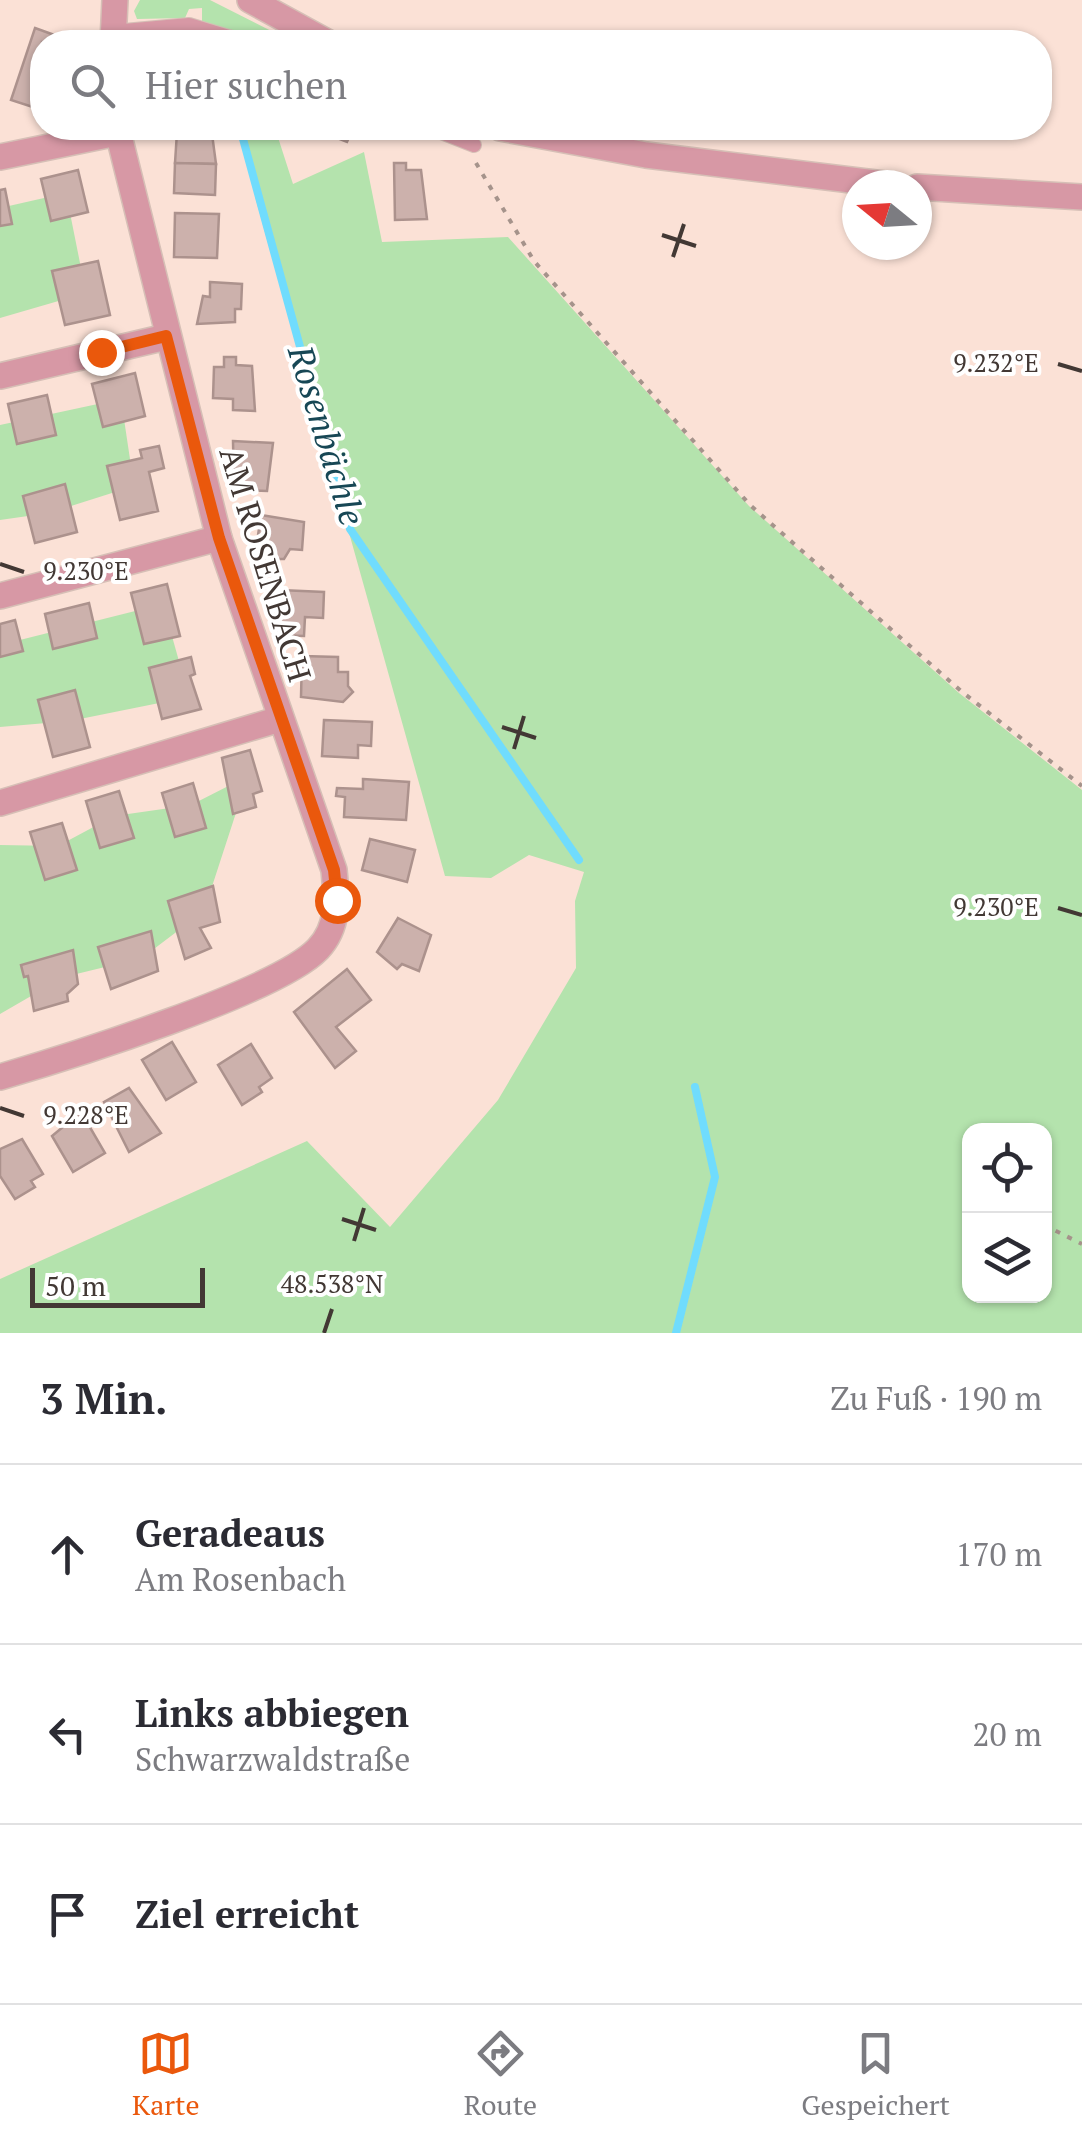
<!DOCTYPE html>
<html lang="de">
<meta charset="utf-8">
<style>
body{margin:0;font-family:"PT Serif",serif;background:#f7f7f7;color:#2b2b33}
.controls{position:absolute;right:30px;bottom:30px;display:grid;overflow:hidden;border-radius:20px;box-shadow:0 2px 8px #0004}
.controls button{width:90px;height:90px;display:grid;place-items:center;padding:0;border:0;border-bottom:2px solid #e1e1e2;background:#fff;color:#2b2b33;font:50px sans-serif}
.compass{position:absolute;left:842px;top:170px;width:90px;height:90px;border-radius:50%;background:#fff;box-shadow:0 2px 8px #0004;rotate:288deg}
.scale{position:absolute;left:30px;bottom:25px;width:175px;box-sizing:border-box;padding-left:10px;border:5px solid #423834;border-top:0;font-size:28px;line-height:35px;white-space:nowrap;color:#423834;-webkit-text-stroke:8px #fff;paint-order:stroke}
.stop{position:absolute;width:30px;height:30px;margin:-22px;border:8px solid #ea580c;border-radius:50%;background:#fff}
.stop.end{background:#ea580c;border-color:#fff;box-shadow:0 2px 10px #0008}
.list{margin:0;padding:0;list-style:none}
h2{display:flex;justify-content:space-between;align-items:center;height:130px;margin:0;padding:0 40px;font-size:42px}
h2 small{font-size:32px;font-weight:400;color:#7c7c81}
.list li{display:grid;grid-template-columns:65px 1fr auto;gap:30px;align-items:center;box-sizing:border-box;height:180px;padding:0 40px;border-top:2px solid #e1e1e2}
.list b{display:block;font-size:38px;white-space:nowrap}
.list p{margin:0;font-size:32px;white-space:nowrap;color:#7c7c81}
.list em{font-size:32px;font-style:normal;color:#7c7c81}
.icon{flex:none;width:55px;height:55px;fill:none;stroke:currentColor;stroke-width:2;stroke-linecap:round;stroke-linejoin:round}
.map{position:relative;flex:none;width:1082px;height:1333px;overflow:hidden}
.search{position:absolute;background:#fff;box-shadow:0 2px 8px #0004;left:30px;right:30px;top:30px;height:110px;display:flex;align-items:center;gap:25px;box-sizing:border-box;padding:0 35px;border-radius:40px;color:#7c7c81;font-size:38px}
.sheet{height:670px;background:#fff}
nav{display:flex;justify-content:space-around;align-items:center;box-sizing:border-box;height:140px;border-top:2px solid #e1e1e2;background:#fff;font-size:28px;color:#7c7c81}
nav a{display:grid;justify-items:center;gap:5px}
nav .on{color:#ea580c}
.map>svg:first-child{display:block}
</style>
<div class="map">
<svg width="1082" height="1333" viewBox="0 0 1082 1333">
<rect width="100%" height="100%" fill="#fbe1d6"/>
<g fill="#b4e3ad" fill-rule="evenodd">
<path d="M140 0H210L293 42H258L202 21V8L189 9 185 18 137 19 134 11Z"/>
<path d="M243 128H275L293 184 364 152 382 242 508 237 749 506 959 693 1082 790V1333H0V1279L307 1141 390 1227 498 1100 576 968 575 901 584 872 529 855 491 878 445 876 256 200ZM970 1130H1044V1296H970Z"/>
<path d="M66 193 86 293 0 318V208Z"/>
<path d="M121 399 134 486 49 513 0 520V425Z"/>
<path d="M163 604 189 697 70 721 0 727V645Z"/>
<path d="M248 776 204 911 142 958 64 977 0 1014V845L58 846 114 816 191 805Z"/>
</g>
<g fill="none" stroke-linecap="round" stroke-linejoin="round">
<g stroke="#70dcfd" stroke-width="8">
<path d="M240 128 350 529 579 860"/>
<path d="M676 1333 715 1177 695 1087"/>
</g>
</g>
<g fill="#ccb1ac" stroke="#ac928d" stroke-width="2.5">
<path d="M35 28 71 41 42 42V110L11 100Z"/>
<path d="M330 128H353L347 142 327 134Z"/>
<path d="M177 132 212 134 216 164 175 163Z"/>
<path d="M175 163 216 164 215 195 174 193Z"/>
<path d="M394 163H406V170H421L427 219 395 220Z"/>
<path d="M78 170 88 212 51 221 41 179Z"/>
<path d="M5 189 12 224 0 226V190Z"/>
<path d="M175 213 219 214 217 258 174 257Z"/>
<path d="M98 261 110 315 65 325 52 271Z"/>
<path d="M210 282 242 284 241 309H235V322L197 324 203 296 210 297Z"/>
<path d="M224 357H236V365L252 366 255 411 233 410V399L213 398 214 367H224Z"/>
<path d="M135 373 145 416 103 427 92 384Z"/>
<path d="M47 395 56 435 17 444 8 404Z"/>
<path d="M233 441 273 443 267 491 234 490Z"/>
<path d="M159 446 164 468 149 472 158 511 120 520 107 466 142 458 140 450Z"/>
<path d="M65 484 77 532 35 543 23 496Z"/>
<path d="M261 515 304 522 302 550 290 549 284 559H261L256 549Z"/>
<path d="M167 584 180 636 144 644 131 593Z"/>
<path d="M280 590 324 592 323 618 305 617 304 636 278 635Z"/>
<path d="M89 603 97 638 53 649 45 614Z"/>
<path d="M15 620 23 651 0 657V624Z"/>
<path d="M302 656 338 657V672H348V686L353 692 343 702 301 697Z"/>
<path d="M191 657 195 674 190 676 201 709 162 719 149 668Z"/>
<path d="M75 690 90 747 53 757 38 700Z"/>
<path d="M324 720 372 722 371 746 358 745V758L322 756Z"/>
<path d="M250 750 262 791 253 794 256 807 233 814 222 758Z"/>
<path d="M363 779 409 782 406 820 344 817 345 797 336 796 337 788 363 789Z"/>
<path d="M193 783 206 828 175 837 162 793Z"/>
<path d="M119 791 134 838 100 848 86 801Z"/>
<path d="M62 823 77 870 45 880 30 832Z"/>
<path d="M370 839 415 850 407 882 362 870Z"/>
<path d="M213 886 220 922 200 928 211 948 185 959 168 901Z"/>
<path d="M398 918 431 935 419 971 402 964 397 969 377 952Z"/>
<path d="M151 931 158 971 111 989 98 947Z"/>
<path d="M73 950 78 984 67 994 68 1001 34 1011 28 976 24 977 21 965Z"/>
<path d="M347 969 371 1000 336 1027 356 1051 335 1068 294 1012Z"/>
<path d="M172 1042 196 1082 166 1100 142 1060Z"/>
<path d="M251 1044 272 1078 259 1087 262 1092 242 1105 218 1065Z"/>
<path d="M129 1088 161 1133 129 1152 104 1102Z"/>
<path d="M81 1112 105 1153 73 1172 52 1136Z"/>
<path d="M22 1139 43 1174 31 1181 35 1187 15 1199 0 1176V1149Z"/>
</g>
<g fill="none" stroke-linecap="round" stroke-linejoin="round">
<g stroke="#d6bfb6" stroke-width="16">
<g id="service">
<path d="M113 32 189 25 245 42"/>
<path d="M431 128 474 145"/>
</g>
</g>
<g stroke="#d6bfb6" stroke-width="28">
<g id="minor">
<path d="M113 42 115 0"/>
<path d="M0 157 117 133"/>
<path d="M0 376 166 337"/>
<path d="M0 596 219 538"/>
<path d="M0 803 280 719"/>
<path d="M0 1077C65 1058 277 992 318 949 339 927 337 899 334 870L219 538 117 128"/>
</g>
</g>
<g stroke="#d6bfb6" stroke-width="28">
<g id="tertiary">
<path d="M250 0 327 42"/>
<path d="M500 128 646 155 892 185"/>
<path d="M917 187 1082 197"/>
</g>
</g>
<g stroke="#a5938b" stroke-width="4" stroke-dasharray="5 8" stroke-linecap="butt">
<path d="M476 163 534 261 750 505 961 691 1082 786"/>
<path d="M1044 1225 1082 1244"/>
</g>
<use href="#service" stroke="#d798a5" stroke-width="14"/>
<use href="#minor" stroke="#d798a5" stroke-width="25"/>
<use href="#tertiary" stroke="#d798a5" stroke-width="25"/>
</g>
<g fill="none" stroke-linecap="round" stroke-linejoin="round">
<path stroke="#ea580c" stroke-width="12" d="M101 352 166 336 219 538 334 870 337 900"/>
</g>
<path fill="none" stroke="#423834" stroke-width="4" d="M662 235 696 246M673 257 684 224M1058 364 1082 371M0 564 24 572M502 727 536 738M514 749 524 716M1058 908 1082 915M0 1108 24 1116M342 1219 376 1230M354 1241 364 1208M324 1333 332 1309"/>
<g text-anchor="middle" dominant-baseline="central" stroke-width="8" stroke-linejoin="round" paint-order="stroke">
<g font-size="32" fill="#423834" stroke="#fff">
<text transform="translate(266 564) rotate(73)">AM ROSENBACH</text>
</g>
<g font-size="35" font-style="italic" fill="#174755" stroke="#fff">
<text transform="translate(327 435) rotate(73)">Rosenbächle</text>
</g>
</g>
<g font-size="25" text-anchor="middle" fill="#423834" stroke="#fff" stroke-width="8" stroke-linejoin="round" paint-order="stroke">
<text x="996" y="372">9.232°E</text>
<text x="86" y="580">9.230°E</text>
<text x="996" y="916">9.230°E</text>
<text x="86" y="1124">9.228°E</text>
<text x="332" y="1293">48.538°N</text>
</g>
</svg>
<div class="controls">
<button><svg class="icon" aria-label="locate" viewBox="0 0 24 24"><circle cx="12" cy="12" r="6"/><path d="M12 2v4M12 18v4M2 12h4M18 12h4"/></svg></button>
<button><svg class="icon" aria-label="layers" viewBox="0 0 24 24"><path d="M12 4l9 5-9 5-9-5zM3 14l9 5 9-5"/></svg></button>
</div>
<svg class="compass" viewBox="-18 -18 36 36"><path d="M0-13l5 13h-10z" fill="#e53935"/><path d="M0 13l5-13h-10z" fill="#7c7c81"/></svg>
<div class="scale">50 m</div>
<div class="stop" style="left:337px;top:900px"></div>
<div class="stop end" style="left:101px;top:352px"></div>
<div class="search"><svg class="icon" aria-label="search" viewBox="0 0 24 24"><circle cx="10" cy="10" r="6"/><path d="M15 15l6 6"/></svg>Hier suchen</div>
</div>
<section class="sheet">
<h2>3 Min.<small>Zu Fuß · 190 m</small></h2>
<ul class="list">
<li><svg class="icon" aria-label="ahead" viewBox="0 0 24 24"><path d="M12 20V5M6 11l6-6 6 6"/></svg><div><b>Geradeaus</b><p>Am Rosenbach</p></div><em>170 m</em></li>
<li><svg class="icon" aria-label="left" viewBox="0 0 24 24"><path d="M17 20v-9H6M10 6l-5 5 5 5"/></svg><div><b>Links abbiegen</b><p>Schwarzwaldstraße</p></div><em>20 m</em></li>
<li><svg class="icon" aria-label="arrive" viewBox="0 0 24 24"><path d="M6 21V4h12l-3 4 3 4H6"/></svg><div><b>Ziel erreicht</b></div></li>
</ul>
</section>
<nav>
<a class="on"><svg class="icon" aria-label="map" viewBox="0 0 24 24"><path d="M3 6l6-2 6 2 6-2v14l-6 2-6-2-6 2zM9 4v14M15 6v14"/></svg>Karte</a>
<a><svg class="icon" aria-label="directions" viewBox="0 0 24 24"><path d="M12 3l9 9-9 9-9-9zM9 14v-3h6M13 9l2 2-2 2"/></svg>Route</a>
<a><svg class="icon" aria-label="saved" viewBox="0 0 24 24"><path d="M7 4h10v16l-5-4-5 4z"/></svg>Gespeichert</a>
</nav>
